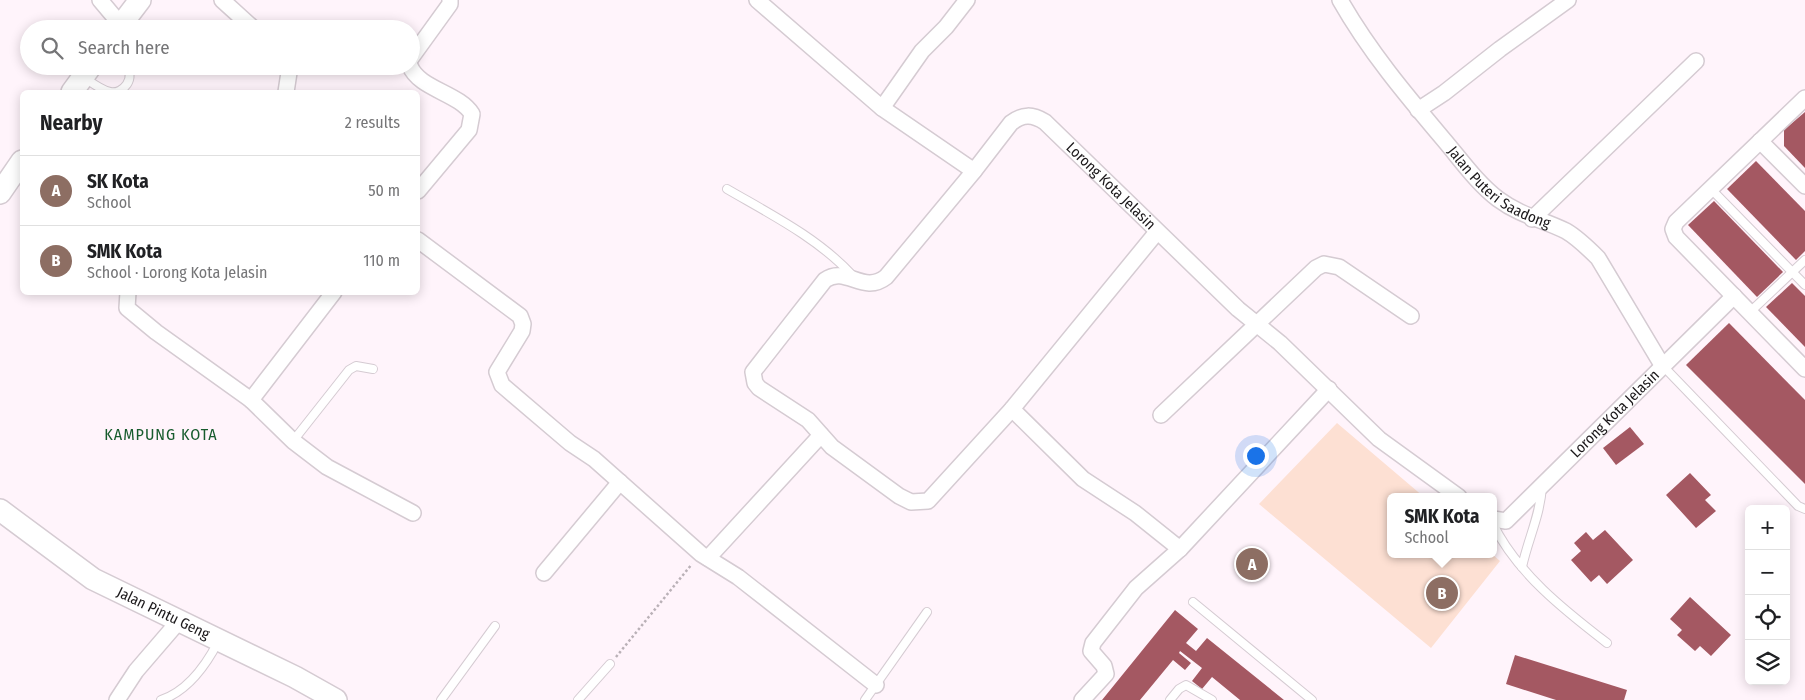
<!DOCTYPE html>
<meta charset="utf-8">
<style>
body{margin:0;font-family:"Fira Sans Condensed",sans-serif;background:#f2f2f2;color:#202124}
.controls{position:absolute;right:15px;bottom:15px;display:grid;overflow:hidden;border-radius:8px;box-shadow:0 2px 12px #0003}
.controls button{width:45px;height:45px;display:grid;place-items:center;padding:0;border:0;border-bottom:1px solid #e0e0e0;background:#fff;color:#202124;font:25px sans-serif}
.you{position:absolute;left:1255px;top:455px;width:18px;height:18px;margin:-12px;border:4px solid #fff;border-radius:50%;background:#1a73e8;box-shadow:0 0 0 8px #1a73e833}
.badge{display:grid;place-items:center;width:32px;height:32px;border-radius:50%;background:#2b964e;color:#fff;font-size:16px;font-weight:700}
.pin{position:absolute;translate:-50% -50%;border:2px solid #fff;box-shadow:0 1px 5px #0006}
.popup{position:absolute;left:1387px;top:493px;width:110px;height:65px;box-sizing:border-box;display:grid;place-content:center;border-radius:8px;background:#fff;filter:drop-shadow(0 1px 4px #0005);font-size:16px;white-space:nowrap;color:#757577}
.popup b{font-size:19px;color:#202124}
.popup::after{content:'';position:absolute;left:50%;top:100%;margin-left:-10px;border:10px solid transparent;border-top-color:#fff}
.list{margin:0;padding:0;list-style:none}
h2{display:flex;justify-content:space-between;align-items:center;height:65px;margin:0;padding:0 20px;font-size:21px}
h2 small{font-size:16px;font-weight:400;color:#757577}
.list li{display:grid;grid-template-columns:32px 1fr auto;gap:15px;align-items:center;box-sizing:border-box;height:70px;padding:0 20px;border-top:1px solid #e0e0e0}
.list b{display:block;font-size:19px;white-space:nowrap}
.list p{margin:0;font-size:16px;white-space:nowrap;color:#757577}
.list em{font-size:16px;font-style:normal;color:#757577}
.icon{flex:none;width:28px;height:28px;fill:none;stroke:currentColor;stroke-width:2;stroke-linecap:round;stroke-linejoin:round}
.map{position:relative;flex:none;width:1805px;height:700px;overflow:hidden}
.search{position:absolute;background:#fff;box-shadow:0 2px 12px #0003;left:20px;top:20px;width:400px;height:55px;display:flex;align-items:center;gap:12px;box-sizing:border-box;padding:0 18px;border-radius:28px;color:#757577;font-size:19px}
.panel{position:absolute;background:#fff;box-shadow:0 2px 12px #0003;left:20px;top:90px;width:400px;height:205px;border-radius:8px}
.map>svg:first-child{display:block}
</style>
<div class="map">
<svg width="1805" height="700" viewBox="0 0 1805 700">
<rect width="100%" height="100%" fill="#fff4fb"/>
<path fill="#fde0d3" d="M1337 423 1424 497H1391V554H1492L1500 561 1431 648 1259 504Z"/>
<g fill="#a45862">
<path d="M1805 112V168L1784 146V130Z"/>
<path d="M1756 161 1805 211V251L1796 260 1727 189Z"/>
<path d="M1714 201 1783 272 1757 297 1688 225Z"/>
<path d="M1792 283 1805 296V347L1766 307Z"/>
<path d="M1729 323 1805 400V484L1686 365Z"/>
<path d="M1630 427 1644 444 1616 465 1603 448Z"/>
<path d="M1690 473 1711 495 1705 500 1716 511 1696 528 1666 495Z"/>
<path d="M1605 530 1633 560 1607 584 1599 575 1591 582 1571 560 1581 551 1574 543 1586 532 1593 540Z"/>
<path d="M1690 597 1731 635 1711 656 1700 646 1695 651 1677 635 1682 630 1670 619Z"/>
<path d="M1175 610 1198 629 1186 643 1196 651 1207 638 1284 700H1240L1212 677 1202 689 1192 681 1202 668 1180 651 1179 653 1191 663 1185 670 1173 660 1140 700H1102Z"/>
<path d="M1515 655 1627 690 1624 700H1556L1506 684Z"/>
</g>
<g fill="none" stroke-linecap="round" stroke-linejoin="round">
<g stroke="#d5cbd2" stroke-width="10">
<g id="lane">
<path d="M85 78C92 83 101 90 110 92 123 95 137 77 125 66"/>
<path d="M727 189C770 214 818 238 852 275"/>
<path d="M1711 189 1805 285"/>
<path d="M1750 312 1805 260"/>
<path d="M1663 366 1798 506 1805 509"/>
<path d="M293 441 349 370 356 366 373 369"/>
<path d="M1493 524C1517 573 1564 610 1607 643"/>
<path d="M1522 567C1528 539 1540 516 1542 487"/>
<path d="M1193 602 1312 700"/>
<path d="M161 700C188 691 206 665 218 642"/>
<path d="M441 700 495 626"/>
<path d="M578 700 610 664"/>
<path d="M865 700 927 612"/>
<path d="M1170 700 1179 689 1186 685 1212 700"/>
</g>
</g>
<g stroke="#d5cbd2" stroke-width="18">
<g id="street">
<path d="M100 0 121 25"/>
<path d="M222 0 254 29"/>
<path id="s1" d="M757 0 882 108 974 171 1011 123C1023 114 1032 114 1045 122L1238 309 1280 343 1379 439 1459 497"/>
<path id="s2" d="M1340 0C1369 51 1406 95 1444 140 1461 160 1477 183 1498 199 1521 216 1542 219 1566 231 1578 238 1588 248 1598 258L1662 365"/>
<path d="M411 58 450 4V0"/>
<path d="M410 66C419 89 459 93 472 114L469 130 418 191"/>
<path d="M286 92 290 66"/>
<path d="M1805 98 1676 222 1673 229 1676 237 1805 369"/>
<path d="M882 108 922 51 946 27 967 0"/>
<path d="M1418 110 1444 93 1500 49 1568 0"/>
<path d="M1760 141 1805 186"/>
<path d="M974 171 886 277C863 295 846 265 825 280L753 372 755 383 759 388 808 420 832 447 899 496 911 502 928 501 1012 409 1157 232"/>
<path d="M1532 219 1696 61"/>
<path d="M418 240 520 316 523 324 522 331 497 372 502 385 570 443 594 459 701 554 738 577 876 685"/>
<path d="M128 292 127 308 156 332 251 400 293 441 327 467 413 513"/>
<path d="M251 400 334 292"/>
<path d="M1012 409 1083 479 1135 513 1180 549"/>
<path d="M1161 415 1316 268 1324 264 1339 267 1411 316"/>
<path id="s3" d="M1493 519 1506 521 1734 296"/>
<path d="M708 558 821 435"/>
<path d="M544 573 620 482"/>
<path d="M117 700 136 671 179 621"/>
<path d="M1082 700 1106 674 1104 666 1091 651 1093 643 1136 588 1180 549 1329 389"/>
</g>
</g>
<g stroke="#d5cbd2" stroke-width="24">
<g id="secondary">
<path d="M118 29 140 0"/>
<path d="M72 92 91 66"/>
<path d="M0 193 22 161"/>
<path id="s4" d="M0 510 93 579 295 677 336 700"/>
</g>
</g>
<path stroke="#bab1b7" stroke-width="2.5" stroke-dasharray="2.5 2.5" stroke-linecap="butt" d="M616 657 692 564"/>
<use href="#lane" stroke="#fff" stroke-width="8"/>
<use href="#street" stroke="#fff" stroke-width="15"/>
<use href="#secondary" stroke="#fff" stroke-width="21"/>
</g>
<g text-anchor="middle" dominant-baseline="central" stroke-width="5" stroke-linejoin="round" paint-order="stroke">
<g font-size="15" fill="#1b181a" stroke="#fff4fb">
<text stroke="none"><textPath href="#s2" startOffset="249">Jalan Puteri Saadong</textPath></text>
<text stroke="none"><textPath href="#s1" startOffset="466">Lorong Kota Jelasin</textPath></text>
<text stroke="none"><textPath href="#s3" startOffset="166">Lorong Kota Jelasin</textPath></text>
<text stroke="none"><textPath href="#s4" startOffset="194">Jalan Pintu Geng</textPath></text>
</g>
<g font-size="16" letter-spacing="1" fill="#175b2d" stroke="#fff4fb">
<text x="161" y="434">KAMPUNG KOTA</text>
</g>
</g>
</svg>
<div class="controls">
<button>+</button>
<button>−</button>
<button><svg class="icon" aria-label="locate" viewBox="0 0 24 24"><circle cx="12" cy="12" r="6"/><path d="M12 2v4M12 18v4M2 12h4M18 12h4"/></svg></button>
<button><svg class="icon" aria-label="layers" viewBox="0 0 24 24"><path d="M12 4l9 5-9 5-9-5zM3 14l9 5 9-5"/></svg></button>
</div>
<div class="you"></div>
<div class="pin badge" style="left:1252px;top:564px;background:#8d6e63">A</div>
<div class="pin badge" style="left:1442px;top:593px;background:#8d6e63">B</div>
<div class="popup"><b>SMK Kota</b>School</div>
<div class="search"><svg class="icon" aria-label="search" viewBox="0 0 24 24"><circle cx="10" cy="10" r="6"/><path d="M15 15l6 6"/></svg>Search here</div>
<section class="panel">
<h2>Nearby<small>2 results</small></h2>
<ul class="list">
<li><span class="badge" style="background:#8d6e63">A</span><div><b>SK Kota</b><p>School</p></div><em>50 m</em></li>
<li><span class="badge" style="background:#8d6e63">B</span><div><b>SMK Kota</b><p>School · Lorong Kota Jelasin</p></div><em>110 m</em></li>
</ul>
</section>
</div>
